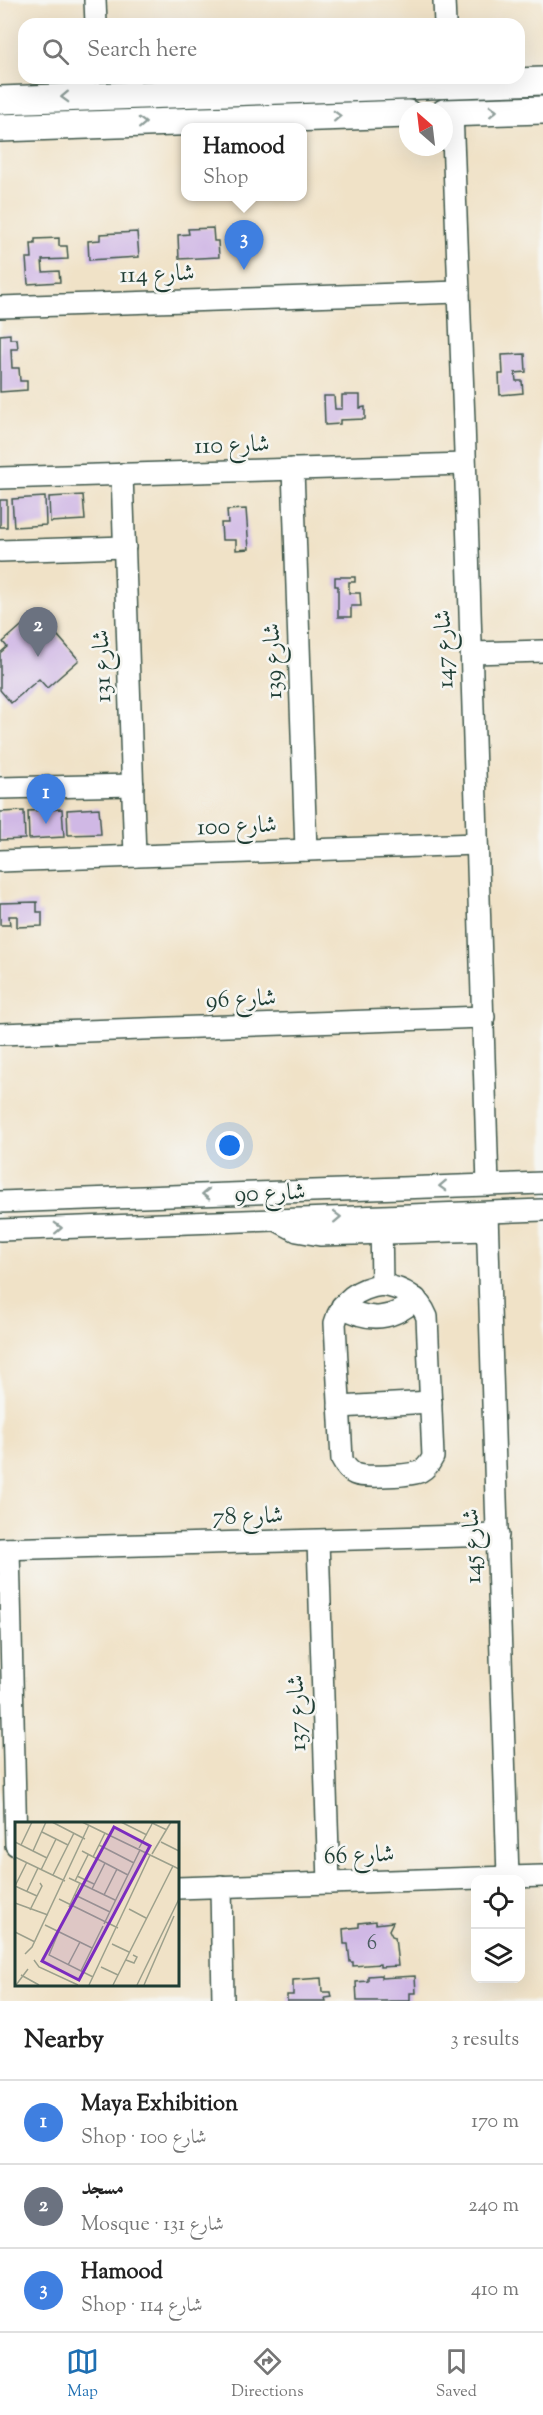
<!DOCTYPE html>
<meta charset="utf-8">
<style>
body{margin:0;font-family:"Sorts Mill Goudy",Amiri,serif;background:#f6f6f6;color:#222}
.controls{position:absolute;right:18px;bottom:18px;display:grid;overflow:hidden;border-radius:12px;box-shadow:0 6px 24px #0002}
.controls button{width:54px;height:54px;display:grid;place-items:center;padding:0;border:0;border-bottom:2px solid #e0e0e0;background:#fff;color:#222;font:30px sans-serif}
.compass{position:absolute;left:399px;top:102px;width:54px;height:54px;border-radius:50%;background:#fff;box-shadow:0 6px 24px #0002;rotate:332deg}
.you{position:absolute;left:230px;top:1146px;width:21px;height:21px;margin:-15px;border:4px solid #fff;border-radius:50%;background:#1a73e8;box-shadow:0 0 0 9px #1a73e833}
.badge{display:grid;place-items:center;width:39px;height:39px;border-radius:50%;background:#1f6fb2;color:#fff;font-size:20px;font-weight:700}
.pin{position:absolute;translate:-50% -50px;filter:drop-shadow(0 2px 3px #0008)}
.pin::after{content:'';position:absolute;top:32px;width:21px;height:18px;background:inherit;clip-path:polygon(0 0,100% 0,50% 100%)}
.popup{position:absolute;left:181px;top:123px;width:126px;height:78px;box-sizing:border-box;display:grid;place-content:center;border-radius:12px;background:#fff;filter:drop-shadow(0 2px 4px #0005);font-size:20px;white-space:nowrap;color:#767676}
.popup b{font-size:22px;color:#222}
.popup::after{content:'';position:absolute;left:50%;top:100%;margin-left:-12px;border:12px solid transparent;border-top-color:#fff}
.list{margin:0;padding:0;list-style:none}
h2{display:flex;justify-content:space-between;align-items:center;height:78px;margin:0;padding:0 24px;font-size:26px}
h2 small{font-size:20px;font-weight:400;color:#767676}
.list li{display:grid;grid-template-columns:39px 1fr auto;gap:18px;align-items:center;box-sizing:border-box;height:84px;padding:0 24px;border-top:2px solid #e0e0e0}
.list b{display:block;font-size:22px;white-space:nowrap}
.list p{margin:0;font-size:20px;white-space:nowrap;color:#767676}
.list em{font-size:20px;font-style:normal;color:#767676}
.icon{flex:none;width:33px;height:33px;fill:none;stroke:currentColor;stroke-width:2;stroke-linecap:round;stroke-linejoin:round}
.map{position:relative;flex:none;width:543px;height:2001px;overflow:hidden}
.search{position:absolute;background:#fff;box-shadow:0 6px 24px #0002;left:18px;right:18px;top:18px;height:66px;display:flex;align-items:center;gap:15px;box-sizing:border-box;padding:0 21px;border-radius:18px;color:#767676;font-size:22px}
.sheet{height:330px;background:#fff}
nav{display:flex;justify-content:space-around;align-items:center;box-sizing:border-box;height:84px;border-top:2px solid #e0e0e0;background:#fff;font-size:16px;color:#767676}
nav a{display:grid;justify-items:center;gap:3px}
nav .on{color:#1f6fb2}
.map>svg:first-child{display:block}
</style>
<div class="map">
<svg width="543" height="2001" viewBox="0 0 543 2001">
<rect width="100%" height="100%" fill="#f6f6f2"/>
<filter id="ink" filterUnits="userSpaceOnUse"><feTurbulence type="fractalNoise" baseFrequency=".0167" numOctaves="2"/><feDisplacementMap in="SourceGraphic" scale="12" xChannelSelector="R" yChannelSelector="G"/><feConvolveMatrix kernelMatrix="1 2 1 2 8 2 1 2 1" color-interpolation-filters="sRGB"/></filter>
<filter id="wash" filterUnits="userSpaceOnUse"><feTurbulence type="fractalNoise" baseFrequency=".008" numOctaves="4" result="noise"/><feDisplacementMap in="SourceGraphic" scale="24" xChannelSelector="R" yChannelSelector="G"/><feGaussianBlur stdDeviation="1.35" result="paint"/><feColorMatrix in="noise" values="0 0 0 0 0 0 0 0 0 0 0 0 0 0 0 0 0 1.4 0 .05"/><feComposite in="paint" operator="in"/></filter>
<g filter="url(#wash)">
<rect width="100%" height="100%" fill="#f0e2c7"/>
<g id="blocks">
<g fill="#d0b8e5">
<path d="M213 228 214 241H218L219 257 179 259 178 235 189 234 188 229Z"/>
<path d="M137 232 139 257 89 260 88 241 100 240V234Z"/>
<path d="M59 238V246H67L68 259 42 260 43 272 59 271 60 282 28 284 26 258H32L31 244H35V239Z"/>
<path d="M10 334V339H17L18 349H11L12 368H19L20 381H27V390L0 392V335Z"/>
<path d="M525 354 526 372 515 373 516 381H522L523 393 500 395 499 374H503L502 355Z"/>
<path d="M342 395H360V408L365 407V419L340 420V424L325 425 324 396H334L335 409H342Z"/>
<path d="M83 495 85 520 50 522 49 497Z"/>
<path d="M45 497 46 525 14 527 12 499Z"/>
<rect x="0" y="500" width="7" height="27"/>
<path d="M246 509 249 549 236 550V540H222L221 523H228L227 510Z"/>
<path d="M335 577H355V582H349V593H360L361 606H351V617H338V586H335Z"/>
<path d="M37 612 79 660 47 688 39 679 11 703 0 690V653L7 647 3 642Z"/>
<path d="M99 808 101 834 68 835 67 810Z"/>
<path d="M62 809 64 837 29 839 28 811Z"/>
<path d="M24 811 25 839 0 840V812Z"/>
<path d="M37 902V912H42V926L17 927V916H9L10 925H0V903Z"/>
<path d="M376 1921V1924L393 1922 389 1930 392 1936 395 1937 398 1966 380 1967V1964L353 1966V1962H350L348 1944H344L343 1929 359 1927V1923Z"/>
<path d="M381 1975V1978L415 1976 416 1993H410V2001H357L356 1982 368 1981V1976Z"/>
<path d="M321 1978 322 1992H331L332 1997 325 1998 326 2001H287V1995H293V1980Z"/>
</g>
</g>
</g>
<g filter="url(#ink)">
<use href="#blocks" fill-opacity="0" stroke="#3e564a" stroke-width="1.5"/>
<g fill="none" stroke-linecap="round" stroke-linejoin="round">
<g stroke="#3e564a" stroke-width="24">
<g id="minor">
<path d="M95 0 96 24"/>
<path d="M444 0 445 24"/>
<path d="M452 112 464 421 488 1185"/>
<path d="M0 307 459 292"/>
<path d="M293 469 306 850"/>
<path d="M122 474 135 856"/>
<path d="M0 478 465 464"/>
<path d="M0 551 125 547"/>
<path d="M472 653 543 651"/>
<path d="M0 788 133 785"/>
<path d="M0 861 476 844"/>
<path d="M0 1034 484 1017"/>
<path d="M0 1202 543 1183"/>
<path d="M487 1213 508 1877"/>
<path d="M381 1220 382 1285"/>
<path d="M278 1221 297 1231 320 1235 487 1230"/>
<path d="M0 1230 543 1210"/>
<path d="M382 1285C403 1288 419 1297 427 1317L433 1457C430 1463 427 1468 421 1471 411 1476 364 1478 355 1474 348 1471 345 1466 342 1460L335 1323C341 1300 359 1288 382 1285Z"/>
<path d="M342 1306C369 1323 393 1320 416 1299"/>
<path d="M339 1407 431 1402"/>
<path d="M318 1541 329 1883"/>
<path d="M0 1549 498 1535"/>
<path d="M9 1549 16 1845"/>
<path d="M221 1886 223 2001"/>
<path d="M177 1888 543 1876"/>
</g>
</g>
<g stroke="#3e564a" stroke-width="30">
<g id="major">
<path d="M0 100 543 81"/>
<path d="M444 113 543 110"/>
<path d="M0 128 408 114"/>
</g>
</g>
<use href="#minor" stroke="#fff" stroke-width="21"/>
<use href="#major" stroke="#fff" stroke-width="27"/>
</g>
<defs><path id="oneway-chevron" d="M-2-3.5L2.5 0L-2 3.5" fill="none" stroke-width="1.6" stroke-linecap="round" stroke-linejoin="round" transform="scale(1.5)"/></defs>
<g stroke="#8f9e9a">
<use href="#oneway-chevron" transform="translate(65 97) rotate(178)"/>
<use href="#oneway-chevron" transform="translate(493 111) rotate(-2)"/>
<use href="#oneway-chevron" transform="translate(337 116) rotate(-2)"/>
<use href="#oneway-chevron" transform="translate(142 123) rotate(-2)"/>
<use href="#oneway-chevron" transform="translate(443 1186) rotate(178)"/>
<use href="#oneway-chevron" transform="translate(206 1194) rotate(179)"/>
<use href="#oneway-chevron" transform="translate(337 1217) rotate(-2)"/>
<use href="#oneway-chevron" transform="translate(58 1228) rotate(-2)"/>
</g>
</g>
<g text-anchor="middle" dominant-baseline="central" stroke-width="5" stroke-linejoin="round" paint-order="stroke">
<g font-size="21" fill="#4b5c60">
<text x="372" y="1944">6</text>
</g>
<g font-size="24" fill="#1f3d34" stroke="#f6f6f2">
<text transform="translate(157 275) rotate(-2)">شارع 114</text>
<text transform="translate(232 446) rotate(-2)">شارع 110</text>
<text transform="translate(445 649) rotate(-92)">شارع 147</text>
<text transform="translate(274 661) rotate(-92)">شارع 139</text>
<text transform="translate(103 666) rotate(-92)">شارع 131</text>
<text transform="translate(237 827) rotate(-2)">شارع 100</text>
<text transform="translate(241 1000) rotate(-2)">شارع 96</text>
<text transform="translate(270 1194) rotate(-2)">شارع 90</text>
<text transform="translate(248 1517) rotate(-1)">شارع 78</text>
<text transform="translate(473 1546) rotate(-92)">شارع 145</text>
<text transform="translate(298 1713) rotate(-92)">شارع 137</text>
<text transform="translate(359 1856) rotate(-2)">شارع 66</text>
</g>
</g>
<g transform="translate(15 1822)">
<rect width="164" height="164" fill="#f0e2c7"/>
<path fill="none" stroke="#9ca08c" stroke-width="1.5" d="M37 0 70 17M67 0 164 47M106 0 132 13M135 0 152 8M27 10 53 23M0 20 32 36M146 20 164 29M6 23 17 0M84 23 119 41M124 26 137 2M18 29 31 0M67 29 113 53M137 32 156 0M0 35 50 59M78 35 90 11M26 48 41 17M38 53 59 11M62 54 79 62M54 56 100 78M60 59 73 33M0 64 12 40M0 64 22 74M77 67 90 41M12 69 23 46M60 73 95 90M89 73 102 47M44 77 103 106M0 81 33 93M54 85 65 61M114 87 131 96M15 88 27 64 25 61M89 102 125 28M30 103 77 126M44 109 34 133 78 155M0 110 20 120M97 122 114 130M10 132 17 125 74 3M19 138 24 145 63 163M111 138 119 141 122 135 118 133M53 143 65 120M86 145 103 153M66 149 88 104M6 153 24 163M1 163 13 147M74 163 135 33M98 163 158 44M122 163 164 77M129 163 159 94"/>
<path fill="#7b2cbf" fill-opacity="0.15" stroke="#7b2cbf" stroke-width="3" d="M99 5 135 24 64 158 27 139Z"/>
<rect width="164" height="164" fill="none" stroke="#1f3d34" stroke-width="3"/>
</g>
</svg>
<div class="controls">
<button><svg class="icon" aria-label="locate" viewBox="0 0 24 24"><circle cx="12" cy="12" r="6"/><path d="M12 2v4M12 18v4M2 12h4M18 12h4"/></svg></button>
<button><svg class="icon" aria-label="layers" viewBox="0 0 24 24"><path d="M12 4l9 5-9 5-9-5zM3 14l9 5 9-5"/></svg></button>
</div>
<svg class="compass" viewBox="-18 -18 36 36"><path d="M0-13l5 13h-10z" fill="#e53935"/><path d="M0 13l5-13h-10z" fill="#767676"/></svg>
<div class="you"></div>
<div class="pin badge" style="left:46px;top:824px;background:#3f7fe0">1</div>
<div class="pin badge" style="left:38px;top:657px;background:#6b7280">2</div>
<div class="pin badge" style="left:244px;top:270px;background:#3f7fe0">3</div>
<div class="popup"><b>Hamood</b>Shop</div>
<div class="search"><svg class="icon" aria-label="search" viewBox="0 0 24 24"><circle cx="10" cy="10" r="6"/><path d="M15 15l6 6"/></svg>Search here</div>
</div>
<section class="sheet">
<h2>Nearby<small>3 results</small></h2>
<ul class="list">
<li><span class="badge" style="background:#3f7fe0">1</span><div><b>Maya Exhibition</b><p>Shop · شارع 100</p></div><em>170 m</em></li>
<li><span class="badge" style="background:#6b7280">2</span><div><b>مسجد</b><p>Mosque · شارع 131</p></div><em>240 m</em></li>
<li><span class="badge" style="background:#3f7fe0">3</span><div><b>Hamood</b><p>Shop · شارع 114</p></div><em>410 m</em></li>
</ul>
</section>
<nav>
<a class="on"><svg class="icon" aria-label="map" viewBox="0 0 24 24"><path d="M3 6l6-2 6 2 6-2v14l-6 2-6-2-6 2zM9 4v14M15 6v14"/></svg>Map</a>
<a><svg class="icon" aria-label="directions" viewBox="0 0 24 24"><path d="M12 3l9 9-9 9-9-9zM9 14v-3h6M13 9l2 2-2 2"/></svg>Directions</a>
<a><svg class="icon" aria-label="saved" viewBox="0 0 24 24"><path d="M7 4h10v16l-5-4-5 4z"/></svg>Saved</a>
</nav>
